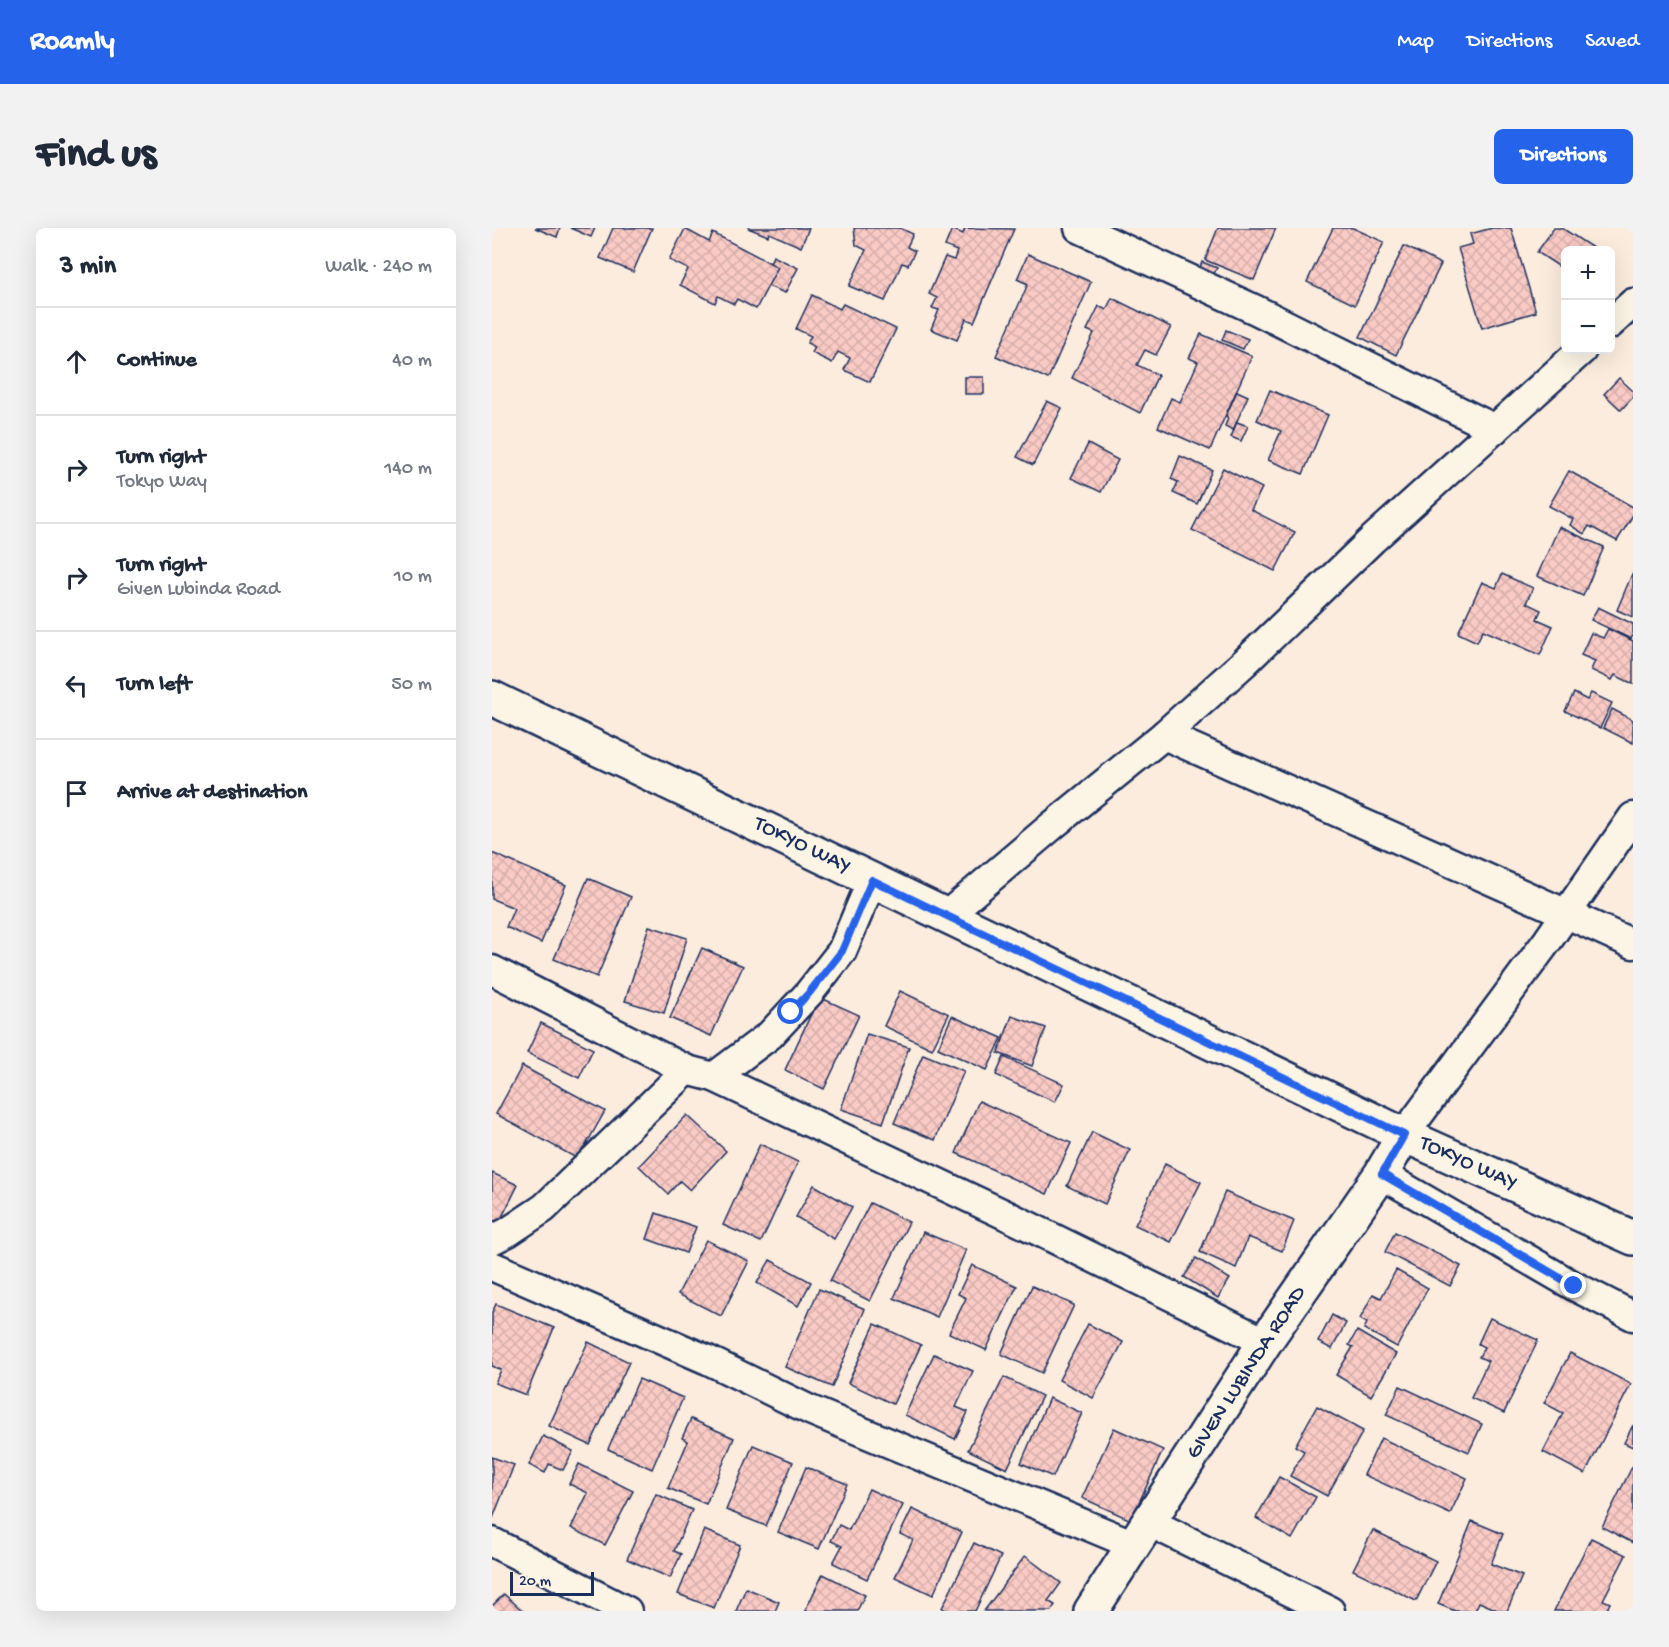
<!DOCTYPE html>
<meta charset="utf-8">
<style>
body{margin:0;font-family:"Gochi Hand",sans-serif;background:#f2f2f3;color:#1f2937}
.controls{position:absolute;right:18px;top:18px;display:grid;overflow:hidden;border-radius:9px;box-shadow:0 6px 24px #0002}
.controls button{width:54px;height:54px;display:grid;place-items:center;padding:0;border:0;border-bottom:2px solid #e0e1e3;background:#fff;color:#1f2937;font:30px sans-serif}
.scale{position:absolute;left:18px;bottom:15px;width:84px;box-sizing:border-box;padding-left:6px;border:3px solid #1b2f5e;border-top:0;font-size:16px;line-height:21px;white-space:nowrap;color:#1b2f5e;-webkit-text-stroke:4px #fcf5e5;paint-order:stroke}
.stop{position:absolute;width:18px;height:18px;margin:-14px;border:4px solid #2563eb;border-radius:50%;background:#fff}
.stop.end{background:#2563eb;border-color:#fff;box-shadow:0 2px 6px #0008}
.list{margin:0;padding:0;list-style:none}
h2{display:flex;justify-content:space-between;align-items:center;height:78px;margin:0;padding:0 24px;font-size:26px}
h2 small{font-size:20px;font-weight:400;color:#747a83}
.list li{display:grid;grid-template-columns:39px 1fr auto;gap:18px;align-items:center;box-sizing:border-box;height:108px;padding:0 24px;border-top:2px solid #e0e1e3}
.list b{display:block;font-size:22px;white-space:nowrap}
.list p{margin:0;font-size:20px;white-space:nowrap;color:#747a83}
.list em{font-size:20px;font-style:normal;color:#747a83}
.icon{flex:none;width:33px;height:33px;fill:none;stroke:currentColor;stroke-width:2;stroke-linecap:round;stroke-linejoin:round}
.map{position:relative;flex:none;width:1141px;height:1383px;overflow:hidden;border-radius:9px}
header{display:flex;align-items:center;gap:36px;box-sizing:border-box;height:84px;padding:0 30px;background:#2563eb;color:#fff}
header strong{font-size:28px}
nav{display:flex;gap:33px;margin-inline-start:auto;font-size:21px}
.intro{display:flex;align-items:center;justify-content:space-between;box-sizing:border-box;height:144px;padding:0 36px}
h1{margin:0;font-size:42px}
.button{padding:15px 27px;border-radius:9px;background:#2563eb;color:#fff;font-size:21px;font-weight:700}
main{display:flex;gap:36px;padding:0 36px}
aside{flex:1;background:#fff;border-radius:9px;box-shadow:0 6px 24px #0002}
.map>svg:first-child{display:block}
</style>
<header>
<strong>Roamly</strong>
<nav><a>Map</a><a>Directions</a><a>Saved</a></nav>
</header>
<div class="intro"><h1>Find us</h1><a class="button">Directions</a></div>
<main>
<aside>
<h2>3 min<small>Walk · 240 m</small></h2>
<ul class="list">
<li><svg class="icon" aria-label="ahead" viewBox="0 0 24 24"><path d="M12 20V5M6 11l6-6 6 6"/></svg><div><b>Continue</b></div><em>40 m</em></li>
<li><svg class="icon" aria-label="right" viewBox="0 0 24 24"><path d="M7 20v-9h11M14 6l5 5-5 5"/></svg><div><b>Turn right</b><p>Tokyo Way</p></div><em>140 m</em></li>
<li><svg class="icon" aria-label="right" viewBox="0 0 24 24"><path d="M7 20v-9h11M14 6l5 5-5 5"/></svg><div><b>Turn right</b><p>Given Lubinda Road</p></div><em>10 m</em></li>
<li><svg class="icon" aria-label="left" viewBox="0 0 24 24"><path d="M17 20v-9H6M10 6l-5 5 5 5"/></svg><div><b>Turn left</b></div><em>50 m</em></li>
<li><svg class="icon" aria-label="arrive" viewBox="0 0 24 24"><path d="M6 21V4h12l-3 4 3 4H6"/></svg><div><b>Arrive at destination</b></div></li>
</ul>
</aside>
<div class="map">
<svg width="1141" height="1383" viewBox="0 0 1141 1383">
<defs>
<pattern id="building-cross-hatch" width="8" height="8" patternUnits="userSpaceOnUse" patternTransform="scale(1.5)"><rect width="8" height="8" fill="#facac4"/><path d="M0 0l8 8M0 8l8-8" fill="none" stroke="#d6aeab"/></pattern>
</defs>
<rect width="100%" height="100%" fill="#fcecde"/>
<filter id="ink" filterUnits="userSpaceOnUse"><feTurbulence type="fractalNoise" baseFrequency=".0167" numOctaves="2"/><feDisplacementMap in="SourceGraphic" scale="12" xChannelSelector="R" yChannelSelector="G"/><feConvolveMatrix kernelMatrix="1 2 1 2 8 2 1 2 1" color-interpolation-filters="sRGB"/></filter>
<g filter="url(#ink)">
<g fill="url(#building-cross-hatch)" stroke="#1b2f5e" stroke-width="1.5">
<path d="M43 0H68L65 9Z"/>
<path d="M78 0H103L99 9Z"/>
<path d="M121 0H160L141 44 108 30Z"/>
<path d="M256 0H317L309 19 277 5 276 8Z"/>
<path d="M362 0H408L421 6 415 19 423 23 416 37 410 35 393 73 357 58 374 22 364 17Z"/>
<path d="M473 0 522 1 482 94 474 91 465 112 439 101 447 82 440 80 445 70 437 66 453 29 462 32 465 23 453 18 460 1 471 6Z"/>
<path d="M726 0H784L762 52 713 32Z"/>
<path d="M841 0H861L892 14 863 77 815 54Z"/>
<path d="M1000 0H1019L1044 84 990 100 966 20 981 16 978 6Z"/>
<path d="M1062 0H1070L1104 22H1074V43L1045 24Z"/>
<path d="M193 1 217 14 221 5 286 39 264 81 245 71 242 76 226 68 223 75 188 57 196 41 177 32Z"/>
<path d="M912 18 949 36 904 127 868 109Z"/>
<path d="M536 26 599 54 556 151 504 128 536 56 525 51Z"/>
<path d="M281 28 306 40 293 65 276 58 286 39 278 35Z"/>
<path d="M710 34 725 40 721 47 707 42Z"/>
<path d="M320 67 348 81 351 76 404 101 378 154 352 142 358 130 346 124 340 135 320 125 323 119 315 115 319 108 304 101Z"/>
<path d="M620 70 679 99 664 127 653 122 645 137 666 147 648 185 580 150 602 105 595 102 607 78 614 82Z"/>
<path d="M734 102 756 111 751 121 730 112Z"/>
<path d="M709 106 760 128 718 222 666 199 679 170 688 174 706 134 697 130Z"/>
<rect x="473" y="149" width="19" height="17"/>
<path d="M1127 150 1141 163V169L1129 182 1112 166Z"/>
<path d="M778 162 836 187 811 246 776 232 789 203 765 192Z"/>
<path d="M745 163 756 168 741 202 733 198 736 190 734 188Z"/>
<path d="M555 173 570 180 541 237 525 229Z"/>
<path d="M745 194 756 198 749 213 739 209Z"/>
<path d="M596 216 626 232 609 264 579 250Z"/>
<path d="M688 228 720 242 705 276 681 265 686 254 679 251Z"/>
<path d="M731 240 770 260 759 282 803 304 783 343 700 302Z"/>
<path d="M1077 243 1141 279V287L1125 313 1097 298 1092 306 1078 297 1081 291 1057 278Z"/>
<path d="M1067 299 1112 319 1091 368 1045 348Z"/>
<path d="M1010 346 1041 360 1034 375 1049 382 1045 391 1061 398 1048 427 991 402 985 414 966 405 990 354 1004 360Z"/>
<path d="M1140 346 1141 347V389L1125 382Z"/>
<path d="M1106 379 1141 396V407L1139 411 1099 392Z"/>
<path d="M1116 401 1141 413V456L1123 447 1120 452 1099 442 1103 433 1089 427 1099 405 1111 410Z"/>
<path d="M1082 465 1095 472 1099 465 1120 475 1108 500 1073 483Z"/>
<path d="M1120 481 1141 492V515L1111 500Z"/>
<path d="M0 625 74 657 49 715 14 699 22 680 0 671Z"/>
<path d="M96 650 139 669 105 749 62 731Z"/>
<path d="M157 698 195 710 172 785 133 773Z"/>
<path d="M210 720 251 738 219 808 178 790Z"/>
<path d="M408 763 457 786 440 821 392 798Z"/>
<path d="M327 769 367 787 332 861 293 842Z"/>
<path d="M460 788 510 810 495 842 446 820Z"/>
<path d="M520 788 554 800 540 838 506 825Z"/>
<path d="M49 795 101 821 87 850 35 825Z"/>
<path d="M375 806 417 819 391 895 349 881Z"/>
<path d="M431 826 472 843 443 912 402 895Z"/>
<path d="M512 829 572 856 563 874 504 847Z"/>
<path d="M30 838 113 883 86 931 4 886Z"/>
<path d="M487 873 579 915 555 966 464 925Z"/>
<path d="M195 887 234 923 198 962 188 953 176 966 147 938Z"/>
<path d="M600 904 638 922 613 976 575 958Z"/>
<path d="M268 916 306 934 269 1014 231 997Z"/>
<path d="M673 936 709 954 679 1014 643 997Z"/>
<path d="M0 945 26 957 7 995 0 992Z"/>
<path d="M322 957 360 979 342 1011 304 989Z"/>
<path d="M733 964 802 993 790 1023 756 1009 744 1040 708 1024Z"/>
<path d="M378 975 417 994 378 1073 338 1053Z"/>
<path d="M164 985 204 999 194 1025 155 1011Z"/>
<path d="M431 1004 474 1022 445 1089 402 1070Z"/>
<path d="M903 1004 969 1038 958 1058 893 1024Z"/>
<path d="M214 1012 257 1033 229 1088 186 1066Z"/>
<path d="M704 1030 738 1051 726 1070 692 1049Z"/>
<path d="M278 1032 319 1054 306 1078 265 1055Z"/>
<path d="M480 1037 525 1058 494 1122 457 1105 474 1070 466 1066Z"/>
<path d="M904 1042 936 1060 905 1119 872 1101 875 1095 868 1091 881 1066 889 1070Z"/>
<path d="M540 1058 582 1077 550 1145 509 1126Z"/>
<path d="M327 1061 373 1081 340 1159 293 1139Z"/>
<path d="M4 1076 62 1100 34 1167 3 1155 9 1142 0 1138V1085Z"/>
<path d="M840 1087 854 1095 840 1121 826 1114Z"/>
<path d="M998 1090 1046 1112 1012 1185 979 1170 996 1133 987 1129 992 1119 986 1116Z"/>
<path d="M383 1096 429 1117 401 1176 356 1155Z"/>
<path d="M596 1096 631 1114 601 1170 567 1152Z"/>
<path d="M865 1103 904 1126 879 1168 844 1147 861 1119 857 1117Z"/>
<path d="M96 1114 137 1134 98 1217 57 1198Z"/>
<path d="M1078 1125 1139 1156 1093 1246 1051 1224 1071 1185 1052 1175Z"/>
<path d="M442 1126 481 1143 464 1179 476 1184 463 1211 413 1187Z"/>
<path d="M512 1149 550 1168 515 1241 476 1222Z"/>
<path d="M147 1151 191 1170 160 1241 116 1221Z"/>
<path d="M908 1158 990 1196 977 1224 894 1187Z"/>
<path d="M557 1170 590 1185 561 1249 529 1235Z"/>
<path d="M825 1178 871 1203 835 1268 798 1248 812 1223 803 1218Z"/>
<path d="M199 1191 242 1210 214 1276 176 1260 196 1213 190 1210Z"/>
<path d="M1141 1197V1219L1132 1215Z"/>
<path d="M622 1200 671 1222 639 1292 590 1270Z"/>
<path d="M51 1208 81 1223 71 1242 57 1236 53 1245 37 1237Z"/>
<path d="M889 1210 975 1250 958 1286 872 1247Z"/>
<path d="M261 1217 301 1234 274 1298 234 1282Z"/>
<path d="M0 1229 22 1237 1 1290H0Z"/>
<path d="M87 1236 141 1263 113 1317 79 1300 96 1265 77 1256Z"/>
<path d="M1141 1237V1315L1110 1299Z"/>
<path d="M314 1239 355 1256 327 1321 286 1304Z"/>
<path d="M787 1249 824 1269 800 1311 764 1290Z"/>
<path d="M377 1261 411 1277 375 1351 341 1335 350 1318 339 1313 347 1297 357 1302Z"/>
<path d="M164 1266 200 1282 182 1323 189 1326 178 1350 135 1331Z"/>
<path d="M420 1281 470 1304 441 1367 403 1349 421 1312 408 1306Z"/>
<path d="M980 1293 1011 1306 999 1336 1030 1348 1015 1383H1008L987 1374 983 1383H963L946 1376Z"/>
<path d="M212 1302 248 1317 222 1380 186 1366Z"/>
<path d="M881 1302 944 1333 924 1373 861 1342Z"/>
<path d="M1099 1310 1134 1327 1111 1372 1118 1375 1114 1383H1062Z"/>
<path d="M482 1315 509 1328 483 1383H456L450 1380Z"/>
<path d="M533 1328 569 1355 556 1373 563 1377 559 1383H492Z"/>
<path d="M331 1346 373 1367 365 1383H313Z"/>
<path d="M254 1360 287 1374 283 1383H244Z"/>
<path d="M12 1366 31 1383H0V1378Z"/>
</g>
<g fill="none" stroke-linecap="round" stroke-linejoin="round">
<g stroke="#1b2f5e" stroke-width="33">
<g id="minor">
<path d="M587 0 764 82 1003 201"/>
<path d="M1118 96 1141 75"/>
<path d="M672 507 1075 686 1141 716"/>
<path d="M455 687 561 597 672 507 752 435 881 311 1090 122"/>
<path d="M0 742 195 842 222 849 518 989 773 1114"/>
<path d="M222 849 278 807 317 765 350 723 380 652"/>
<path d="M912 907 1056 712 1141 589"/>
<path d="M889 946 1082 1058 1141 1088"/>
<path d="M0 1012 16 1004 52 980 195 842"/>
<path d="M0 1038 216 1132 318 1182 642 1317"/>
<path d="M657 1294 838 1383"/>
<path d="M0 1314 135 1383"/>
</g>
</g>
<g stroke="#1b2f5e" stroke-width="38">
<path id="tertiary" d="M599 1383 773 1114 889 946 912 907"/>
</g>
<g stroke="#1b2f5e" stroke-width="38">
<path id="secondary" d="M0 470 912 907 1141 1010"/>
</g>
<use href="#minor" stroke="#fcf5e5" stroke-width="28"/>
<use href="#tertiary" stroke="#fcf5e5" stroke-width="33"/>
<use href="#secondary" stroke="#fcf5e5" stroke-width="33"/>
</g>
</g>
<g fill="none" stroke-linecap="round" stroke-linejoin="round" filter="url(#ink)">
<path stroke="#2563eb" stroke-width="8" d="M299 784 317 765 350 723 380 652 912 907 890 946 1082 1058"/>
</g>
<g text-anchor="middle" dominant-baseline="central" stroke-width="5" stroke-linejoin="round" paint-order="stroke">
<g font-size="22" fill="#1b2f5e" stroke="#fcf5e5">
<text transform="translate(310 618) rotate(26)">TOKYO WAY</text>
<text transform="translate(976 936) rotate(24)">TOKYO WAY</text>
<text transform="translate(755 1145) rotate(-57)">GIVEN LUBINDA ROAD</text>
</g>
</g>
</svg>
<div class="controls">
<button>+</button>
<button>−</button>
</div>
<div class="scale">20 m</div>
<div class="stop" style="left:299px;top:784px"></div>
<div class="stop end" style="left:1082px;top:1058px"></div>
</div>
</main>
